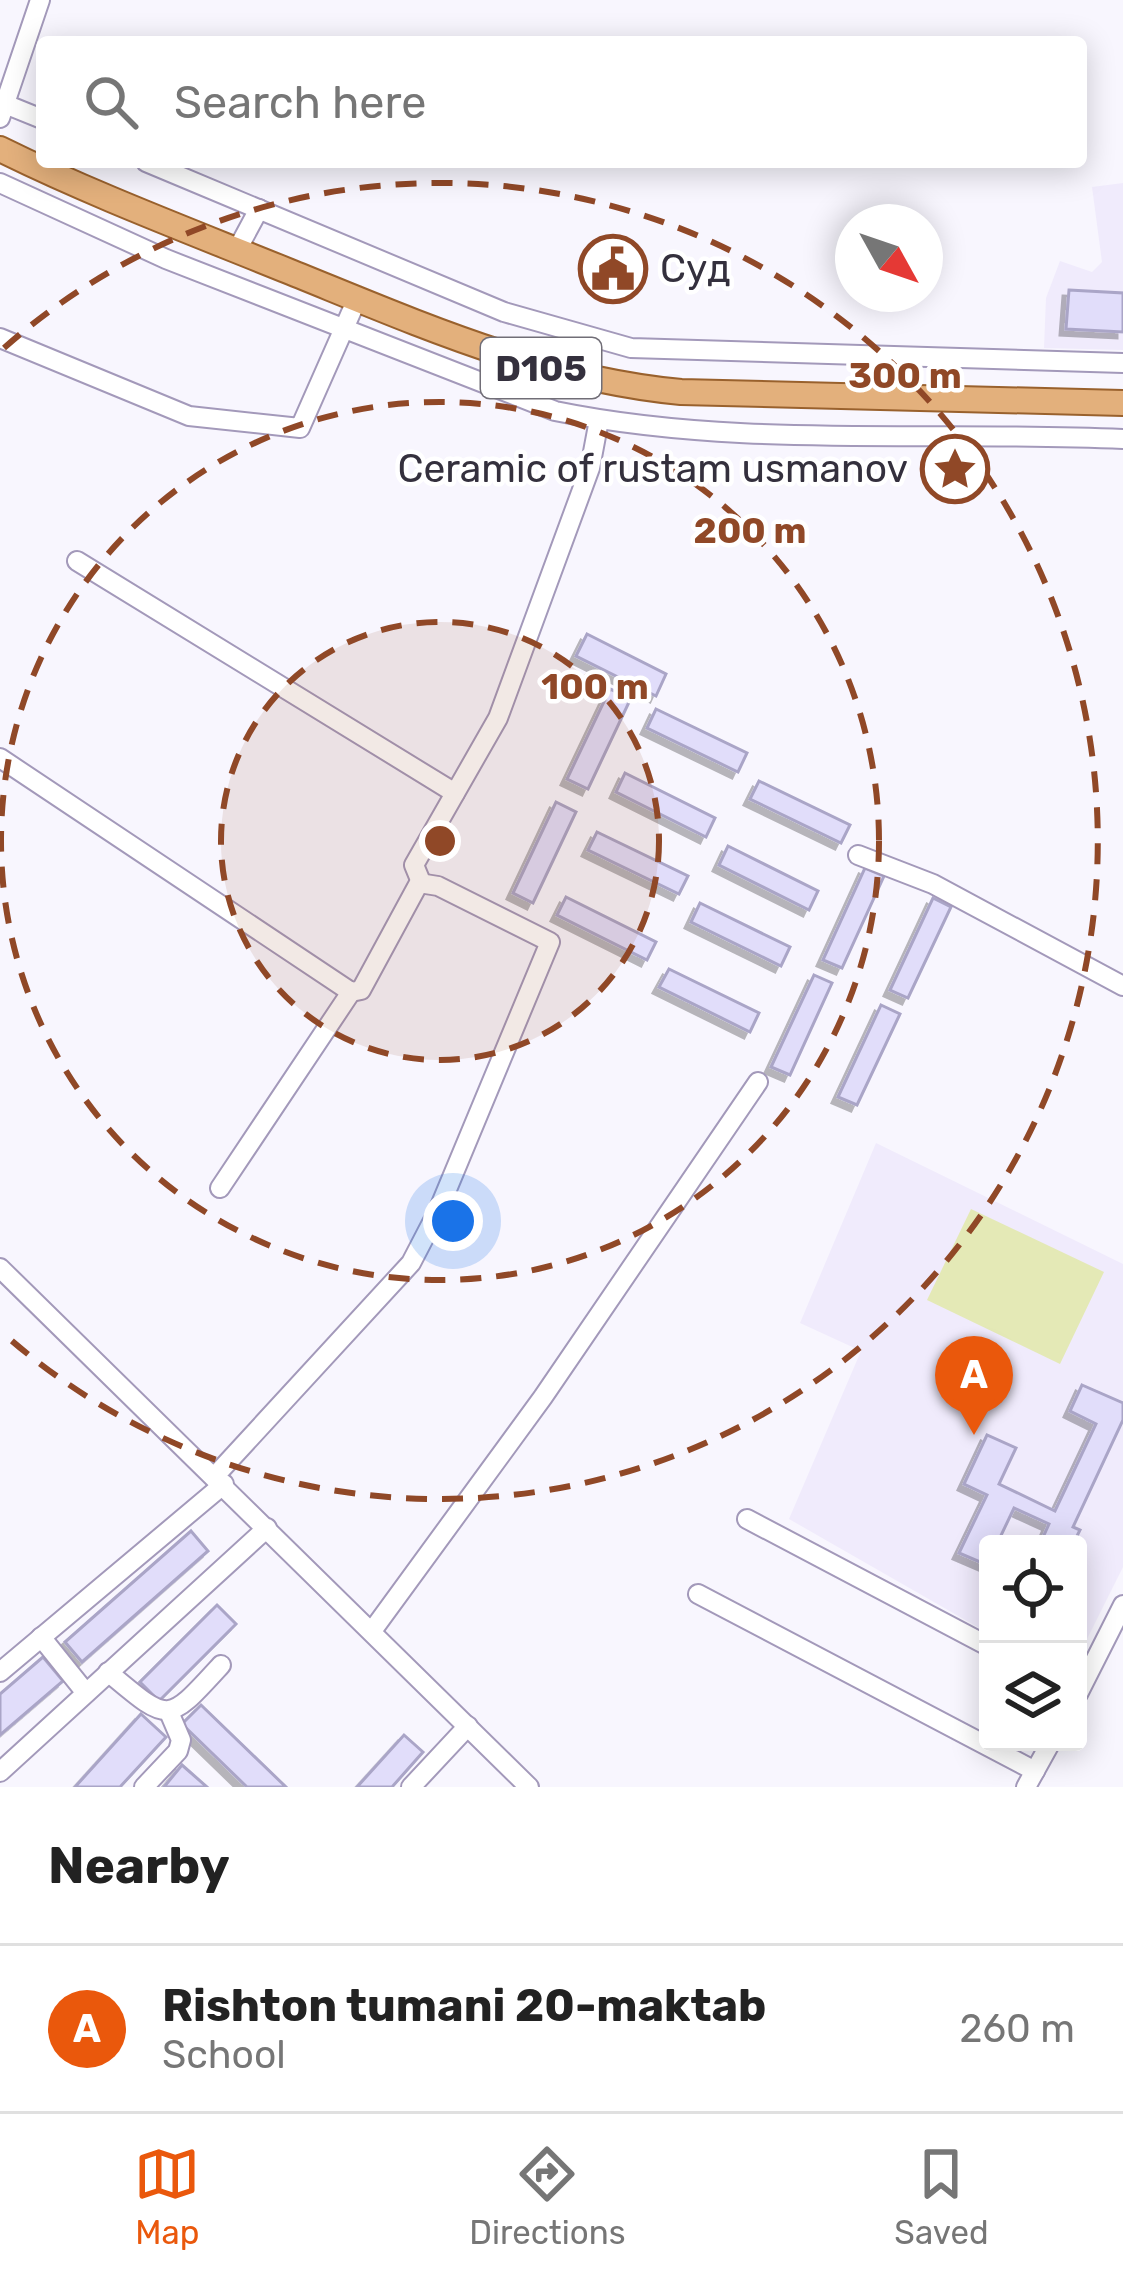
<!DOCTYPE html>
<meta charset="utf-8">
<style>
body{margin:0;font-family:Rubik,sans-serif;background:#f6f6f6;color:#222}
.controls{position:absolute;right:36px;bottom:36px;display:grid;overflow:hidden;border-radius:12px;box-shadow:0 6px 30px #0003}
.controls button{width:108px;height:108px;display:grid;place-items:center;padding:0;border:0;border-bottom:3px solid #e0e0e0;background:#fff;color:#222;font:60px sans-serif}
.compass{position:absolute;left:835px;top:204px;width:108px;height:108px;border-radius:50%;background:#fff;box-shadow:0 6px 30px #0003;rotate:130deg}
.you{position:absolute;left:453px;top:1221px;width:42px;height:42px;margin:-30px;border:9px solid #fff;border-radius:50%;background:#1a73e8;box-shadow:0 0 0 18px #1a73e833}
.badge{display:grid;place-items:center;width:78px;height:78px;border-radius:50%;background:#ea580c;color:#fff;font-size:39px;font-weight:700}
.pin{position:absolute;translate:-50% -99px;filter:drop-shadow(0 3px 6px #0008)}
.pin::after{content:'';position:absolute;top:63px;width:42px;height:36px;background:inherit;clip-path:polygon(0 0,100% 0,50% 100%)}
.list{margin:0;padding:0;list-style:none}
h2{display:flex;justify-content:space-between;align-items:center;height:156px;margin:0;padding:0 48px;font-size:51px}
h2 small{font-size:39px;font-weight:400;color:#767676}
.list li{display:grid;grid-template-columns:78px 1fr auto;gap:36px;align-items:center;box-sizing:border-box;height:168px;padding:0 48px;border-top:3px solid #e0e0e0}
.list b{display:block;font-size:45px;white-space:nowrap}
.list p{margin:0;font-size:39px;white-space:nowrap;color:#767676}
.list em{font-size:39px;font-style:normal;color:#767676}
.icon{flex:none;width:66px;height:66px;fill:none;stroke:currentColor;stroke-width:2;stroke-linecap:round;stroke-linejoin:round}
.map{position:relative;flex:none;width:1123px;height:1787px;overflow:hidden}
.search{position:absolute;background:#fff;box-shadow:0 6px 30px #0003;left:36px;right:36px;top:36px;height:132px;display:flex;align-items:center;gap:30px;box-sizing:border-box;padding:0 42px;border-radius:12px;color:#767676;font-size:45px}
.sheet{height:324px;background:#fff}
nav{display:flex;justify-content:space-around;align-items:center;box-sizing:border-box;height:168px;border-top:3px solid #e0e0e0;background:#fff;font-size:33px;color:#767676}
nav a{display:grid;justify-items:center;gap:6px}
nav .on{color:#ea580c}
.map>svg:first-child{display:block}
</style>
<div class="map">
<svg width="1123" height="1787" viewBox="0 0 1123 1787">
<defs>
<filter id="shadow"><feDropShadow dx="-6" dy="6" stdDeviation="0" flood-color="#0004"/></filter>
</defs>
<rect width="100%" height="100%" fill="#f8f6fe"/>
<g fill="#f0ebfc">
<path d="M1123 183V350L1044 348 1046 298 1060 261 1092 272 1102 262 1092 187Z"/>
<path d="M876 1143 1123 1264V1567L1078 1657V1544H988V1633L789 1519 861 1351 800 1323Z"/>
</g>
<path fill="#e4e9b6" d="M971 1209 1104 1272 1060 1364 927 1300Z"/>
<g fill="#e1ddfa" stroke="#aaa5c7" stroke-width="3" filter="url(#shadow)">
<path d="M1069 290 1123 293V332L1066 329Z"/>
<path d="M587 634 666 674 656 696 576 656Z"/>
<path d="M610 689 631 698 588 789 567 779Z"/>
<path d="M656 709 747 753 738 772 647 728Z"/>
<path d="M625 773 715 818 706 837 616 792Z"/>
<path d="M759 781 850 825 841 843 750 799Z"/>
<path d="M556 802 576 812 533 903 513 893Z"/>
<path d="M597 832 688 876 679 894 588 850Z"/>
<path d="M728 846 818 891 809 910 719 865Z"/>
<path d="M865 868 884 876 842 968 823 960Z"/>
<path d="M566 897 656 942 647 960 557 915Z"/>
<path d="M933 898 951 907 908 998 890 990Z"/>
<path d="M700 903 790 947 781 966 691 922Z"/>
<path d="M669 969 759 1013 750 1032 659 987Z"/>
<path d="M814 975 832 983 790 1075 771 1067Z"/>
<path d="M881 1005 900 1014 857 1105 838 1097Z"/>
<path d="M1082 1385 1123 1403V1420L1073 1527 1080 1530 1073 1544H1040L1049 1524 1014 1508 997 1544H988L987 1565 959 1553 987 1495 964 1484 987 1435 1016 1448 999 1484 1055 1511 1096 1424 1070 1411Z"/>
<path d="M191 1531 208 1551 82 1662 65 1642Z"/>
<path d="M217 1605 236 1624 159 1701 140 1682Z"/>
<path d="M43 1657 63 1681 0 1735V1694Z"/>
<path d="M201 1705 286 1787H247L182 1724Z"/>
<path d="M141 1714 166 1737 120 1787H75Z"/>
<path d="M404 1735 423 1752 392 1787H357Z"/>
<path d="M182 1765 207 1787H164Z"/>
</g>
<g fill="none" stroke-linecap="round" stroke-linejoin="round">
<g stroke="#a399ba" stroke-width="22">
<g id="minor">
<path d="M0 102 42 119"/>
<path d="M0 118 40 0"/>
<path d="M146 162 504 312 631 348 1123 363"/>
<path d="M0 183 166 259 555 411C741 449 935 430 1123 439"/>
<path d="M237 250 259 209"/>
<path d="M0 338 189 416 300 428 357 299"/>
<path d="M77 561 455 793"/>
<path d="M0 758 351 992 361 990 419 883 438 886 550 942 438 1211 411 1263 215 1476"/>
<path d="M858 855 933 884 1123 986"/>
<path d="M421 882 414 865 498 718 590 468 599 420"/>
<path d="M220 1188 351 992"/>
<path d="M0 1268 529 1787"/>
<path d="M747 1519 988 1646"/>
<path d="M698 1594 1035 1771"/>
<path d="M372 1631 543 1397 758 1082"/>
<path d="M41 1637 86 1693"/>
<path d="M0 1672 224 1484"/>
<path d="M108 1672C170 1724 167 1724 221 1665"/>
<path d="M1078 1694 1123 1605"/>
<path d="M0 1772 267 1528"/>
<path d="M144 1787 178 1751 181 1740 169 1712"/>
<path d="M411 1787 468 1726"/>
<path d="M1026 1787 1051 1742"/>
</g>
</g>
<g stroke="#99612d" stroke-width="28">
<path id="major" d="M0 149C93 195 192 232 288 271 417 323 541 379 681 392L1123 403"/>
</g>
<use href="#minor" stroke="#fff" stroke-width="18"/>
<use href="#major" stroke="#e3b07c" stroke-width="24"/>
</g>
<circle cx="440" cy="841" r="219" fill="#904827" fill-opacity=".12"/>
<g fill="none" stroke="#904827" stroke-width="6" stroke-dasharray="21 15">
<circle cx="440" cy="841" r="219"/>
<circle cx="440" cy="841" r="439"/>
<path d="M4 348A658 658 0 1 1 4 1334"/>
</g>
<defs>
<g id="civic-ring" transform="scale(3.45)"><circle r="9.5" fill="#fff" stroke="#904827" stroke-width="1.5"/><path d="M-.6-6.5H3V-4.5H.6V-3L4-1V1h2V6H-6V1h2V-1L-.6-3ZM-1.2 2.5V6h2.4V2.5Z" fill="#904827"/></g>
<g id="sight-ring" transform="scale(3.45)"><circle r="9.5" fill="#fff" stroke="#904827" stroke-width="1.5"/><path d="M0-6L1.8-2.2L6-1.7L2.9 1.2L3.7 5.4L0 3.3L-3.7 5.4L-2.9 1.2L-6-1.7L-1.8-2.2Z" fill="#904827"/></g>
</defs>
<g fill-rule="evenodd">
<use href="#civic-ring" x="613" y="269"/>
<use href="#sight-ring" x="955" y="469"/>
</g>
<g text-anchor="middle" dominant-baseline="central" stroke-width="9" stroke-linejoin="round" paint-order="stroke">
<rect fill="#fff" stroke="#716e77" stroke-width="3" x="481" y="338" width="120" height="60" rx="9"/>
<g font-size="36" font-weight="bold" fill="#34303d">
<text x="541" y="368">D105</text>
</g>
<g font-size="39" fill="#34303d" stroke="#fff" text-anchor="start">
<text x="660" y="269">Суд</text>
<text x="908" y="469" text-anchor="end">Ceramic of rustam usmanov</text>
</g>
</g>
<circle cx="440" cy="841" r="18" fill="#904827" stroke="#fff" stroke-width="6"/>
<g font-size="36" text-anchor="middle" font-weight="bold" fill="#904827" stroke="#fff" stroke-width="9" stroke-linejoin="round" paint-order="stroke">
<text x="905" y="388">300 m</text>
<text x="750" y="543">200 m</text>
<text x="595" y="699">100 m</text>
</g>
</svg>
<div class="controls">
<button><svg class="icon" aria-label="locate" viewBox="0 0 24 24"><circle cx="12" cy="12" r="6"/><path d="M12 2v4M12 18v4M2 12h4M18 12h4"/></svg></button>
<button><svg class="icon" aria-label="layers" viewBox="0 0 24 24"><path d="M12 4l9 5-9 5-9-5zM3 14l9 5 9-5"/></svg></button>
</div>
<svg class="compass" viewBox="-18 -18 36 36"><path d="M0-13l5 13h-10z" fill="#e53935"/><path d="M0 13l5-13h-10z" fill="#767676"/></svg>
<div class="you"></div>
<div class="pin badge" style="left:974px;top:1435px">A</div>
<div class="search"><svg class="icon" aria-label="search" viewBox="0 0 24 24"><circle cx="10" cy="10" r="6"/><path d="M15 15l6 6"/></svg>Search here</div>
</div>
<section class="sheet">
<h2>Nearby<small></small></h2>
<ul class="list">
<li><span class="badge">A</span><div><b>Rishton tumani 20-maktab</b><p>School</p></div><em>260 m</em></li>
</ul>
</section>
<nav>
<a class="on"><svg class="icon" aria-label="map" viewBox="0 0 24 24"><path d="M3 6l6-2 6 2 6-2v14l-6 2-6-2-6 2zM9 4v14M15 6v14"/></svg>Map</a>
<a><svg class="icon" aria-label="directions" viewBox="0 0 24 24"><path d="M12 3l9 9-9 9-9-9zM9 14v-3h6M13 9l2 2-2 2"/></svg>Directions</a>
<a><svg class="icon" aria-label="saved" viewBox="0 0 24 24"><path d="M7 4h10v16l-5-4-5 4z"/></svg>Saved</a>
</nav>
